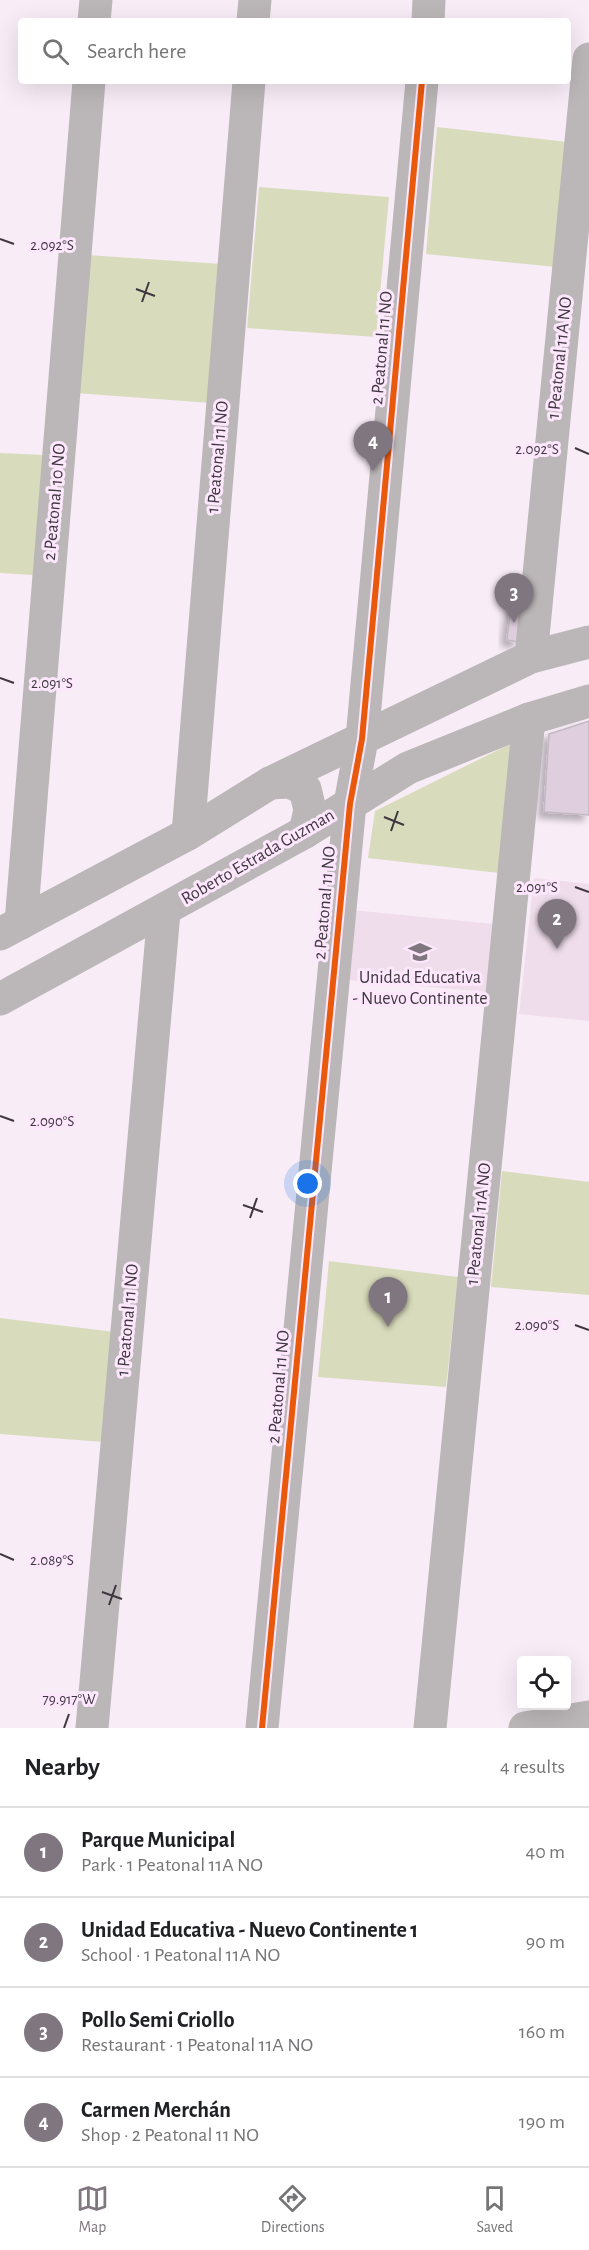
<!DOCTYPE html>
<meta charset="utf-8">
<style>
body{margin:0;font-family:"Alegreya Sans",sans-serif;background:#f2f2f2;color:#202124}
.controls{position:absolute;right:18px;bottom:18px;display:grid;overflow:hidden;border-radius:6px;box-shadow:0 6px 24px #0002}
.controls button{width:54px;height:54px;display:grid;place-items:center;padding:0;border:0;border-bottom:2px solid #e0e0e0;background:#fff;color:#202124;font:30px sans-serif}
.you{position:absolute;left:308px;top:1184px;width:21px;height:21px;margin:-15px;border:4px solid #fff;border-radius:50%;background:#1a73e8;box-shadow:0 0 0 9px #1a73e833}
.badge{display:grid;place-items:center;width:39px;height:39px;border-radius:50%;background:#80767f;color:#fff;font-size:20px;font-weight:700}
.pin{position:absolute;translate:-50% -50px;filter:drop-shadow(0 2px 3px #0008)}
.pin::after{content:'';position:absolute;top:32px;width:21px;height:18px;background:inherit;clip-path:polygon(0 0,100% 0,50% 100%)}
.list{margin:0;padding:0;list-style:none}
h2{display:flex;justify-content:space-between;align-items:center;height:78px;margin:0;padding:0 24px;font-size:26px}
h2 small{font-size:20px;font-weight:400;color:#757577}
.list li{display:grid;grid-template-columns:39px 1fr auto;gap:18px;align-items:center;box-sizing:border-box;height:90px;padding:0 24px;border-top:2px solid #e0e0e0}
.list b{display:block;font-size:22px;white-space:nowrap}
.list p{margin:0;font-size:20px;white-space:nowrap;color:#757577}
.list em{font-size:20px;font-style:normal;color:#757577}
.icon{flex:none;width:33px;height:33px;fill:none;stroke:currentColor;stroke-width:2;stroke-linecap:round;stroke-linejoin:round}
.map{position:relative;flex:none;width:589px;height:1728px;overflow:hidden}
.search{position:absolute;background:#fff;box-shadow:0 6px 24px #0002;left:18px;right:18px;top:18px;height:66px;display:flex;align-items:center;gap:15px;box-sizing:border-box;padding:0 21px;border-radius:6px;color:#757577;font-size:22px}
.sheet{height:438px;background:#fff}
nav{display:flex;justify-content:space-around;align-items:center;box-sizing:border-box;height:84px;border-top:2px solid #e0e0e0;background:#fff;font-size:16px;color:#757577}
nav a{display:grid;justify-items:center;gap:3px}
nav .on{color:#80767f}
.map>svg:first-child{display:block}
</style>
<div class="map">
<svg width="589" height="1728" viewBox="0 0 589 1728">
<defs>
<filter id="shadow"><feDropShadow dx="-5.5" dy="5.5" stdDeviation="3" flood-color="#0004"/></filter>
</defs>
<rect width="100%" height="100%" fill="#f8ecf7"/>
<g fill="#efddeb">
<path d="M534 878 589 884V1021L519 1014Z"/>
<path d="M352 910 493 924 488 992 348 980Z"/>
</g>
<g fill="#d9dcbc">
<path d="M437 127 568 142 556 267 426 254Z"/>
<path d="M259 187 389 197 376 337 247 328Z"/>
<path d="M87 255 222 264 211 403 75 393Z"/>
<path d="M0 453 44 455 33 575 0 573Z"/>
<path d="M512 743 499 873 368 858 375 811Z"/>
<path d="M502 1171 589 1182V1295L491 1287Z"/>
<path d="M329 1261 458 1277 446 1387 318 1377Z"/>
<path d="M0 1318 115 1332 103 1442 0 1434Z"/>
</g>
<g fill="#dfcfde" stroke="#c1b8c1" stroke-width="1.5" filter="url(#shadow)">
<path d="M511 605 522 606 518 642 507 640Z"/>
<path d="M589 721V815L544 812 549 734Z"/>
</g>
<g fill="none" stroke-linecap="round" stroke-linejoin="round">
<g stroke="#bbb6b7" stroke-width="33">
<path d="M94 21 96 0"/>
<path d="M253 21 255 0"/>
<path d="M428 21 429 0"/>
<path d="M531 657 589 59"/>
<path d="M270 783 289 782 305 789 310 810 305 832"/>
<path d="M188 834 249 81"/>
<path d="M21 923 89 81"/>
<path d="M0 934 188 834 270 783 531 657 589 642"/>
<path d="M0 999 305 832 408 768 529 719 589 701"/>
<path d="M92 1728 164 912"/>
<path d="M262 1728 350 804 362 739 422 81"/>
<path d="M430 1728 529 719"/>
<path d="M525 1728 589 1717"/>
</g>
<g stroke="#fde7fc" stroke-width="10">
<path id="cycleway" d="M262 1728 350 804 362 739 422 81"/>
</g>
<use href="#cycleway" stroke="#e8590c" stroke-width="6"/>
</g>
<path fill="none" stroke="#3f373f" stroke-width="2" d="M0 239 14 244M136 289 155 296M142 302 149 282M575 448 589 454M0 678 14 683M384 817 404 825M391 831 398 811M575 887 589 892M0 1116 14 1121M243 1205 263 1212M250 1218 257 1198M575 1325 589 1330M0 1554 14 1560M102 1592 122 1599M109 1605 116 1585M64 1728 69 1714"/>
<defs>
<g id="school-bare" transform="scale(1.8)"><path d="M0-5L7-2L0 1L-7-2ZM-4 1L0 2.5L4 1V4Q0 6-4 4Z" fill="#80767f" stroke="#fde7fc" stroke-width="2.5" paint-order="stroke"/></g>
</defs>
<g fill-rule="evenodd">
<use href="#school-bare" x="420" y="952"/>
</g>
<g text-anchor="middle" dominant-baseline="central" stroke-width="6" stroke-linejoin="round" paint-order="stroke">
<g font-size="18" fill="#3f373f" stroke="#fde7fc">
<text transform="translate(382 348) rotate(-85)">2 Peatonal 11 NO</text>
<text transform="translate(560 358) rotate(-84)">1 Peatonal 11A NO</text>
<text transform="translate(218 457) rotate(-85)">1 Peatonal 11 NO</text>
<text transform="translate(55 502) rotate(-85)">2 Peatonal 10 NO</text>
<text transform="translate(258 857) rotate(-30)">Roberto Estrada Guzman</text>
<text transform="translate(325 903) rotate(-85)">2 Peatonal 11 NO</text>
<text transform="translate(479 1224) rotate(-84)">1 Peatonal 11A NO</text>
<text transform="translate(128 1320) rotate(-85)">1 Peatonal 11 NO</text>
<text transform="translate(279 1387) rotate(-85)">2 Peatonal 11 NO</text>
</g>
<g font-size="18" fill="#3f373f" stroke="#fde7fc">
<text x="420" y="978">Unidad Educativa<tspan x="420" dy="21">- Nuevo Continente</tspan></text>
</g>
</g>
<g font-size="15" text-anchor="middle" fill="#3f373f" stroke="#fde7fc" stroke-width="6" stroke-linejoin="round" paint-order="stroke">
<text x="52" y="250">2.092°S</text>
<text x="537" y="454">2.092°S</text>
<text x="52" y="688">2.091°S</text>
<text x="537" y="892">2.091°S</text>
<text x="52" y="1126">2.090°S</text>
<text x="537" y="1330">2.090°S</text>
<text x="52" y="1565">2.089°S</text>
<text x="69" y="1704">79.917°W</text>
</g>
</svg>
<div class="controls">
<button><svg class="icon" aria-label="locate" viewBox="0 0 24 24"><circle cx="12" cy="12" r="6"/><path d="M12 2v4M12 18v4M2 12h4M18 12h4"/></svg></button>
</div>
<div class="you"></div>
<div class="pin badge" style="left:388px;top:1327px">1</div>
<div class="pin badge" style="left:557px;top:949px">2</div>
<div class="pin badge" style="left:514px;top:623px">3</div>
<div class="pin badge" style="left:373px;top:471px">4</div>
<div class="search"><svg class="icon" aria-label="search" viewBox="0 0 24 24"><circle cx="10" cy="10" r="6"/><path d="M15 15l6 6"/></svg>Search here</div>
</div>
<section class="sheet">
<h2>Nearby<small>4 results</small></h2>
<ul class="list">
<li><span class="badge">1</span><div><b>Parque Municipal</b><p>Park · 1 Peatonal 11A NO</p></div><em>40 m</em></li>
<li><span class="badge">2</span><div><b>Unidad Educativa - Nuevo Continente 1</b><p>School · 1 Peatonal 11A NO</p></div><em>90 m</em></li>
<li><span class="badge">3</span><div><b>Pollo Semi Criollo</b><p>Restaurant · 1 Peatonal 11A NO</p></div><em>160 m</em></li>
<li><span class="badge">4</span><div><b>Carmen Merchán</b><p>Shop · 2 Peatonal 11 NO</p></div><em>190 m</em></li>
</ul>
</section>
<nav>
<a class="on"><svg class="icon" aria-label="map" viewBox="0 0 24 24"><path d="M3 6l6-2 6 2 6-2v14l-6 2-6-2-6 2zM9 4v14M15 6v14"/></svg>Map</a>
<a><svg class="icon" aria-label="directions" viewBox="0 0 24 24"><path d="M12 3l9 9-9 9-9-9zM9 14v-3h6M13 9l2 2-2 2"/></svg>Directions</a>
<a><svg class="icon" aria-label="saved" viewBox="0 0 24 24"><path d="M7 4h10v16l-5-4-5 4z"/></svg>Saved</a>
</nav>
